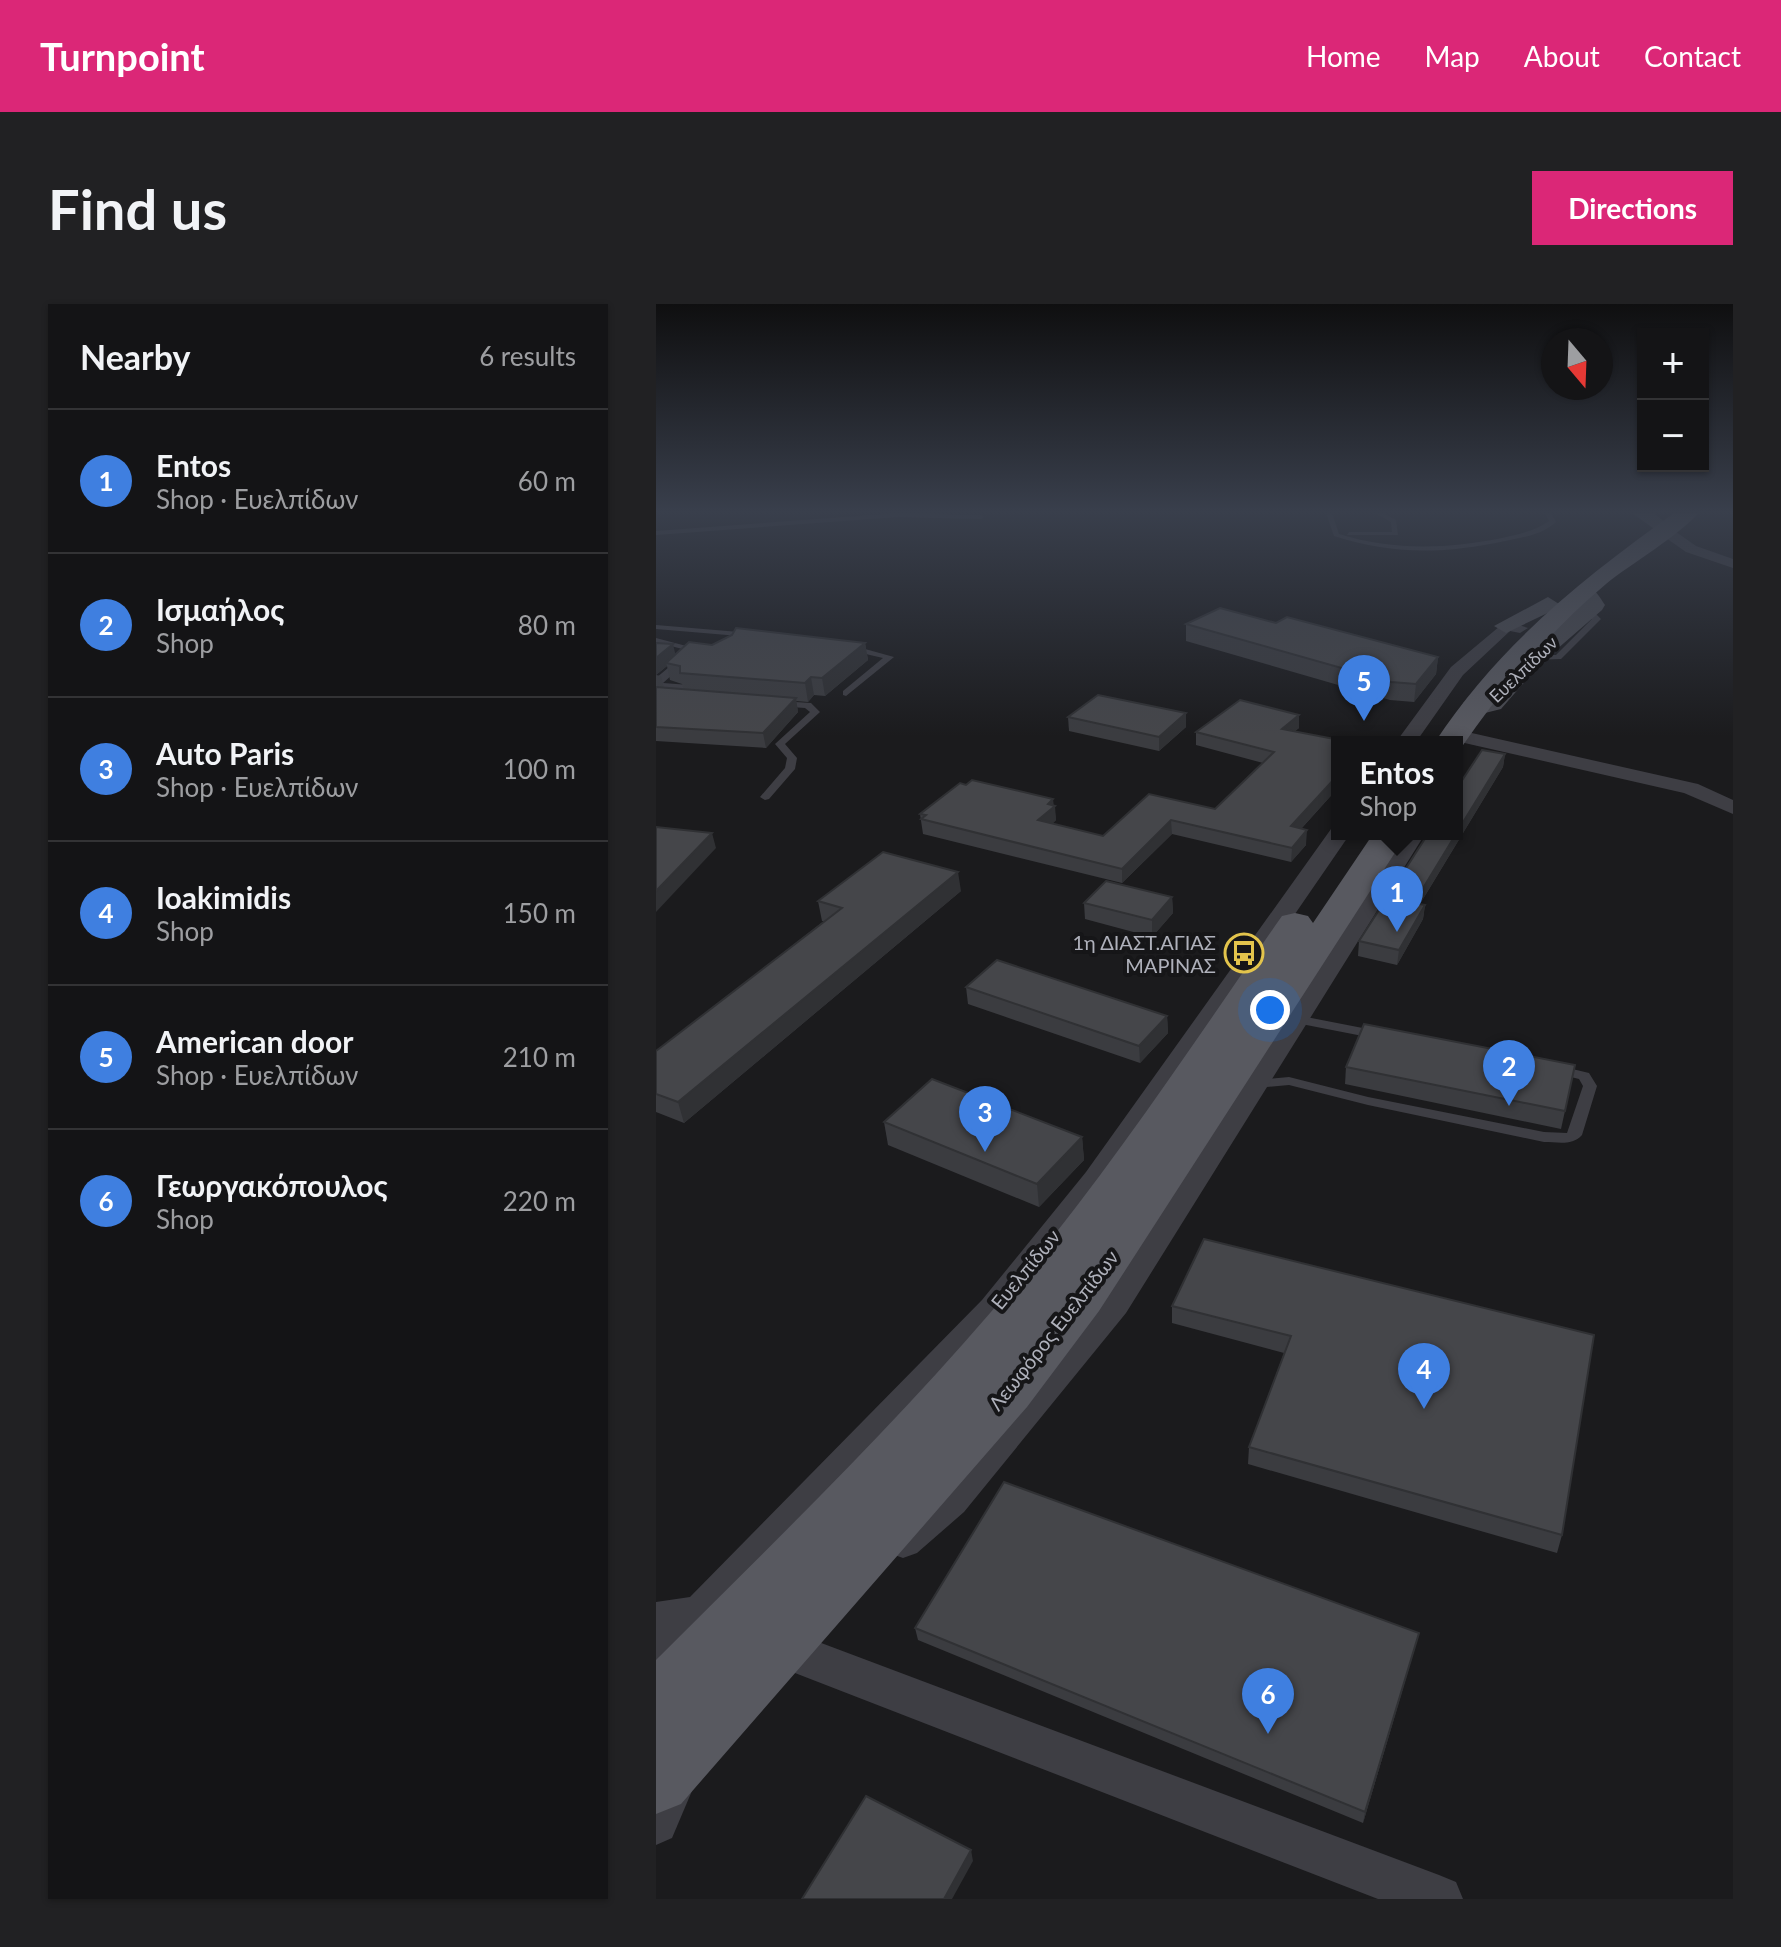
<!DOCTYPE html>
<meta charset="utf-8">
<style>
body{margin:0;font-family:Lato,sans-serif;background:#212123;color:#f1f3f6}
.controls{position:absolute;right:24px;top:24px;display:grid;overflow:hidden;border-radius:0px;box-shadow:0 2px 6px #0004}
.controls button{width:72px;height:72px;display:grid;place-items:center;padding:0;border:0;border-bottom:2px solid #333335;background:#141416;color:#f1f3f6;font:40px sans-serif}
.compass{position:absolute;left:885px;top:24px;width:72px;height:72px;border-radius:50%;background:#141416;box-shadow:0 2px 6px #0004;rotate:161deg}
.you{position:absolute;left:614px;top:706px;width:28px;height:28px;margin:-20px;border:6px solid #fff;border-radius:50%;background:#1a73e8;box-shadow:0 0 0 12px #1a73e833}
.badge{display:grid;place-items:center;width:52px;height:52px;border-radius:50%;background:#db2777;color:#fff;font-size:26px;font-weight:700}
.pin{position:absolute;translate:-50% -66px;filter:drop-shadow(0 2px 4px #0008)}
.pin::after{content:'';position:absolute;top:42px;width:28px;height:24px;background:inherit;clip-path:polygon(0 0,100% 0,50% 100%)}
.popup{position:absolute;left:675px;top:432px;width:132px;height:104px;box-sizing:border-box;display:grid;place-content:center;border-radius:0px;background:#141416;filter:drop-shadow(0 2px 6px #0005);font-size:26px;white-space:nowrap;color:#9d9ea1}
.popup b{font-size:30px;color:#f1f3f6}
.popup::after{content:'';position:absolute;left:50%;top:100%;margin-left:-16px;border:16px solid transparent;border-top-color:#141416}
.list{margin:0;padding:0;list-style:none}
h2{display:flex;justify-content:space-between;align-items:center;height:104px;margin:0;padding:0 32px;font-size:34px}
h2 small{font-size:26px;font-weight:400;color:#9d9ea1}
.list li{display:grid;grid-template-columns:52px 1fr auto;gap:24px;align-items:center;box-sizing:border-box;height:144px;padding:0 32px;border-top:2px solid #333335}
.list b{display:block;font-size:30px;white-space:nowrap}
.list p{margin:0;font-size:26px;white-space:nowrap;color:#9d9ea1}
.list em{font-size:26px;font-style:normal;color:#9d9ea1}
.map{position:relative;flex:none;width:1077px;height:1595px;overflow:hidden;border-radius:0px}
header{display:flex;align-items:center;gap:48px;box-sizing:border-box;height:112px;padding:0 40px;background:#db2777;color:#fff}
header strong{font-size:38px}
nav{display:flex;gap:44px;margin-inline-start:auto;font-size:28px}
.intro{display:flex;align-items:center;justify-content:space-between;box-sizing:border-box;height:192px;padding:0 48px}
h1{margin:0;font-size:56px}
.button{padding:20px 36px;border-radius:0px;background:#db2777;color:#fff;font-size:28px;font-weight:700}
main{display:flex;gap:48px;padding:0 48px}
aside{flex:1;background:#141416;border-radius:0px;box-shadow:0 2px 6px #0004}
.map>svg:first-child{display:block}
</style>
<header>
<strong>Turnpoint</strong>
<nav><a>Home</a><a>Map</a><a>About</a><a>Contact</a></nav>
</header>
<div class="intro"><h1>Find us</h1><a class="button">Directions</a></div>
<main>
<aside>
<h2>Nearby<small>6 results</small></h2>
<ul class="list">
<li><span class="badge" style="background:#3f7fe0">1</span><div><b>Entos</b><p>Shop · Ευελπίδων</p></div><em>60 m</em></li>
<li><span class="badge" style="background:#3f7fe0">2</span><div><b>Ισμαήλος</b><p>Shop</p></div><em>80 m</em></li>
<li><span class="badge" style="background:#3f7fe0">3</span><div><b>Auto Paris</b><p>Shop · Ευελπίδων</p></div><em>100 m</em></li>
<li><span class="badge" style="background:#3f7fe0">4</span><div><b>Ioakimidis</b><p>Shop</p></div><em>150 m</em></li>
<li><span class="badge" style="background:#3f7fe0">5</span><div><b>American door</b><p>Shop · Ευελπίδων</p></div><em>210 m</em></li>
<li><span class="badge" style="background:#3f7fe0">6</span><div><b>Γεωργακόπουλος</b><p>Shop</p></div><em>220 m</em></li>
</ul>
</aside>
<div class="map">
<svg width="1077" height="1595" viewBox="0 0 1077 1595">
<rect width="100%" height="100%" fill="#1b1b1d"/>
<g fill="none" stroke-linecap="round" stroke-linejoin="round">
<g fill="#3e3e44" fill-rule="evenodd">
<path d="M242 209 325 211 328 213 325 215 242 213 0 231V227Z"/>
<path d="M670 209H676L683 230C738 247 790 245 846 234 863 230 879 227 893 217L889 209H895L900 218C886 231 868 233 849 237 788 250 737 251 678 232Z"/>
<path d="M719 209H727L740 216 742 231H691L693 228H736L735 218Z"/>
<path d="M928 304H934L945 315 905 355 873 356 872 354 876 351H900L936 315 928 308Z"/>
<path d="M0 321 95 329 99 331 95 333 0 325Z"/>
<path d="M0 334 38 344 37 352 7 379 47 382 50 383V387L0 383V374L30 349V346L0 338Z"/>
<path d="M191 340 238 353 190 392 187 391V387L227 354 188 345V341Z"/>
<path d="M124 397 155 399 164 408 129 440 141 454 139 465 113 495 109 496 104 493 129 464 131 454 119 440 154 408 149 404 121 402V398Z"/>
<path d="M640 711 722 727 729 731 722 735 635 718 634 715 635 712Z"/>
<path d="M900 761 933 769 941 782 926 831C916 842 902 838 888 838L712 801 633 781 599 784 592 780 599 776 633 773 712 793 888 828 911 829 927 782 923 775 895 768 893 765Z"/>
</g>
<g fill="#3e3e44" fill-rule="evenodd">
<path d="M1003 223H1013L1040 242 1077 255V264L1030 248 1003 229Z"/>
<path d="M850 317 872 324 864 329 854 327 807 371 760 438H740L795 363Z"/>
<path d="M798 425 1042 480 1077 496V510L1028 489 791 435V427Z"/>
<path d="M681 524V530H694L452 882 350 1014 15 1370 0 1376V1298L34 1293 326 996 430 868 675 525Z"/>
<path d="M747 530H769L470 1009 308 1208 261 1249 247 1254 233 1249 228 1237 233 1225 282 1184 446 991Z"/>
<path d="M127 1319 142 1325 144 1331 783 1571 800 1578 807 1595H722L108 1357 102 1343 112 1325Z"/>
<path d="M19 1453 35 1459 41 1475 16 1534 0 1541V1466L3 1459Z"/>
</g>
<g fill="#4a4b51" fill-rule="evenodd">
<path d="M976 209H998L1018 226 1008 232Z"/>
<path d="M928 281C939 284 943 292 949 301L946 306 885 359 845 405 817 412 808 410 804 404 808 398 827 393 867 349 926 300 917 288Z"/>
<path d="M892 293 903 300 900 305 850 329 838 322Z"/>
</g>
<g fill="#585960" fill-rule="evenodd">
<path d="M1018 209H1042C1027 229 973 261 950 280 892 329 847 383 805 444L801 445V438H779C842 342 926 275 1018 209Z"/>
<path d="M717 530H751L443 1007 371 1103 25 1500 0 1510V1356C127 1229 257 1104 371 965 463 853 543 731 626 612L639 609 652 612 657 619Z"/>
</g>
</g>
<g fill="#3b3c40" fill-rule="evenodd">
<path d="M620 319 782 353 780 370 758 398 734 396 530 337V320Z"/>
<path d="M0 339 19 350 56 341 209 339 212 356 169 392 158 391 152 398 140 397 142 408 110 444 0 437ZM11 362 14 376 26 380 28 386 8 384 5 372 0 371Z"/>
<path d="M643 411V424L639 427 681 438V485L645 525 650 541 635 558 516 530 466 579 267 530 264 510 398 501 400 516 396 520 447 532 559 505 607 459 540 441V428Z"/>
<path d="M412 413 530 423 503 447 413 427Z"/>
<path d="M849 450 847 463 764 600 769 601 767 615 741 661 702 652 703 637Z"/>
<path d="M305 587 28 819 0 808V747L168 617H166L162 597Z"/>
<path d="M516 593 517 609 496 633 429 615 428 599Z"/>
<path d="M310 683 511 712 512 729 484 759 312 700Z"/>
<path d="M919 761 905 825 689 780 690 763Z"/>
<path d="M228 818 426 833 428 856 383 903 232 841Z"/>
<path d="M548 935 906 1231 901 1249 592 1160 593 1143 628 1049 516 1019V1002Z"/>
<path d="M259 1324 760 1340 707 1519 262 1336Z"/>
</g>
<g fill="#303134">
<path d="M209 339 212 356 169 392 166 374Z"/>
<path d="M17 340 20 353 10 359 11 362 0 371V354Z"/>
<path d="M782 353 780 370 758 398 760 380Z"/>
<path d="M155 373 158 391 152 398 149 379Z"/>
<path d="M140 394 142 408 110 444 107 429Z"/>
<path d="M530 409V423L503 447V433Z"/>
<path d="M643 411V424L625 438 626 425Z"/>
<path d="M849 450 847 463 756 613 758 599Z"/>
<path d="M681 472V485L634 537 635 522Z"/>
<path d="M397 495 398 503 399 502 400 516 384 531 382 516 392 500Z"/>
<path d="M515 516 516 530 466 579V565Z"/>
<path d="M651 526 650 541 635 558 636 544Z"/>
<path d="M56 529 60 544 0 608V587Z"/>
<path d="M302 568 305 587 28 819 22 798Z"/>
<path d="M516 593 517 609 496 633V616Z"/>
<path d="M769 601 767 615 741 661 743 646Z"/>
<path d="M511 712 512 729 484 759 483 742Z"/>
<path d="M426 833 428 856 383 903 381 880Z"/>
<path d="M763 1329 760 1340 707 1519 709 1508Z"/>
<path d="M315 1546 317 1557 296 1595H288Z"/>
</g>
<g fill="#45464a" stroke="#303134" stroke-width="2">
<path d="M564 304 620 319 631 313 782 353 760 380 735 378 530 320Z"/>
<path d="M80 324 209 339 166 374 155 373 149 379 24 369V362L10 359 33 338 56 341 76 331Z"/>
<path d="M0 339 17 340 0 354Z"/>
<path d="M0 383 140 394 107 429 0 423Z"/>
<path d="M442 391 530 409 503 433 412 413Z"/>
<path d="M584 396 643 411 626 425 694 438H681V472L635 522 651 526 636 544 515 516 466 565 265 515 270 511 264 510 304 479 310 481 316 476 397 495 392 500 399 502 382 516 447 532 493 490 559 505 618 448 540 428Z"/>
<path d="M826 446 849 450 801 528V484Z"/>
<path d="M0 523 56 529 0 587Z"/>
<path d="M772 530H800L758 599 769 601 743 646 703 637Z"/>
<path d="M227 548 302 568 22 798 0 790V747L186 604 162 597Z"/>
<path d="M450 577 516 593 496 616 428 599Z"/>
<path d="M341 656 511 712 483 742 310 683Z"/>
<path d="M708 720 919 761 909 807 690 763Z"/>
<path d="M276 775 426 833 381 880 228 818Z"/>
<path d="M548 935 938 1031 906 1231 593 1143 635 1032 516 1002Z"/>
<path d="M348 1178 763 1329 709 1508 259 1324Z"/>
<path d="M210 1492 315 1546 288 1595H146Z"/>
</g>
<linearGradient id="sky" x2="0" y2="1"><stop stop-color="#0f0f10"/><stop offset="0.48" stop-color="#393f4c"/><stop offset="1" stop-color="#393f4c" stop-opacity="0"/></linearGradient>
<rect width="1077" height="432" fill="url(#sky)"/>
<defs>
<g id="bus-ring" transform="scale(2)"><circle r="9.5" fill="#161618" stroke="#e3c44c" stroke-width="1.5"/><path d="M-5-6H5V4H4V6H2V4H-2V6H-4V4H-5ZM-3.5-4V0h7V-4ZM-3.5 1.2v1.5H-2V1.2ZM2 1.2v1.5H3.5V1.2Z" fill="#e3c44c"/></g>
</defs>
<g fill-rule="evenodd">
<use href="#bus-ring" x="588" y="649"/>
</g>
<g text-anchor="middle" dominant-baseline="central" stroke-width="8" stroke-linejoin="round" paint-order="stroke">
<g font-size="18" fill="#afb1bb" stroke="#161618">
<text transform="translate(867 365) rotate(-44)">Ευελπίδων</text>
</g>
<g font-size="20" fill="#afb1bb" stroke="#161618" text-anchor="end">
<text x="560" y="638">1η ΔΙΑΣΤ.ΑΓΙΑΣ<tspan x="560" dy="23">ΜΑΡΙΝΑΣ</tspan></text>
</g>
<g font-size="20" fill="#afb1bb" stroke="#161618">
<text transform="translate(369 965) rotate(-51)">Ευελπίδων</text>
<text transform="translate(397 1026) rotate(-52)">Λεωφόρος Ευελπίδων</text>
</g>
</g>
</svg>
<div class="controls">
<button>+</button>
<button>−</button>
</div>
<svg class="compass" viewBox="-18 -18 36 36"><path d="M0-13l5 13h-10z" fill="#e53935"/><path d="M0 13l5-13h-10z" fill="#9d9ea1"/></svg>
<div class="you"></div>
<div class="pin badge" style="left:741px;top:628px;background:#3f7fe0">1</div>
<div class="popup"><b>Entos</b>Shop</div>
<div class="pin badge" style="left:853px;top:802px;background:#3f7fe0">2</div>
<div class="pin badge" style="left:329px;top:848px;background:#3f7fe0">3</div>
<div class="pin badge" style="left:768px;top:1105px;background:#3f7fe0">4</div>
<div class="pin badge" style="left:708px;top:417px;background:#3f7fe0">5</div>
<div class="pin badge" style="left:612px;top:1430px;background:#3f7fe0">6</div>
</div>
</main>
